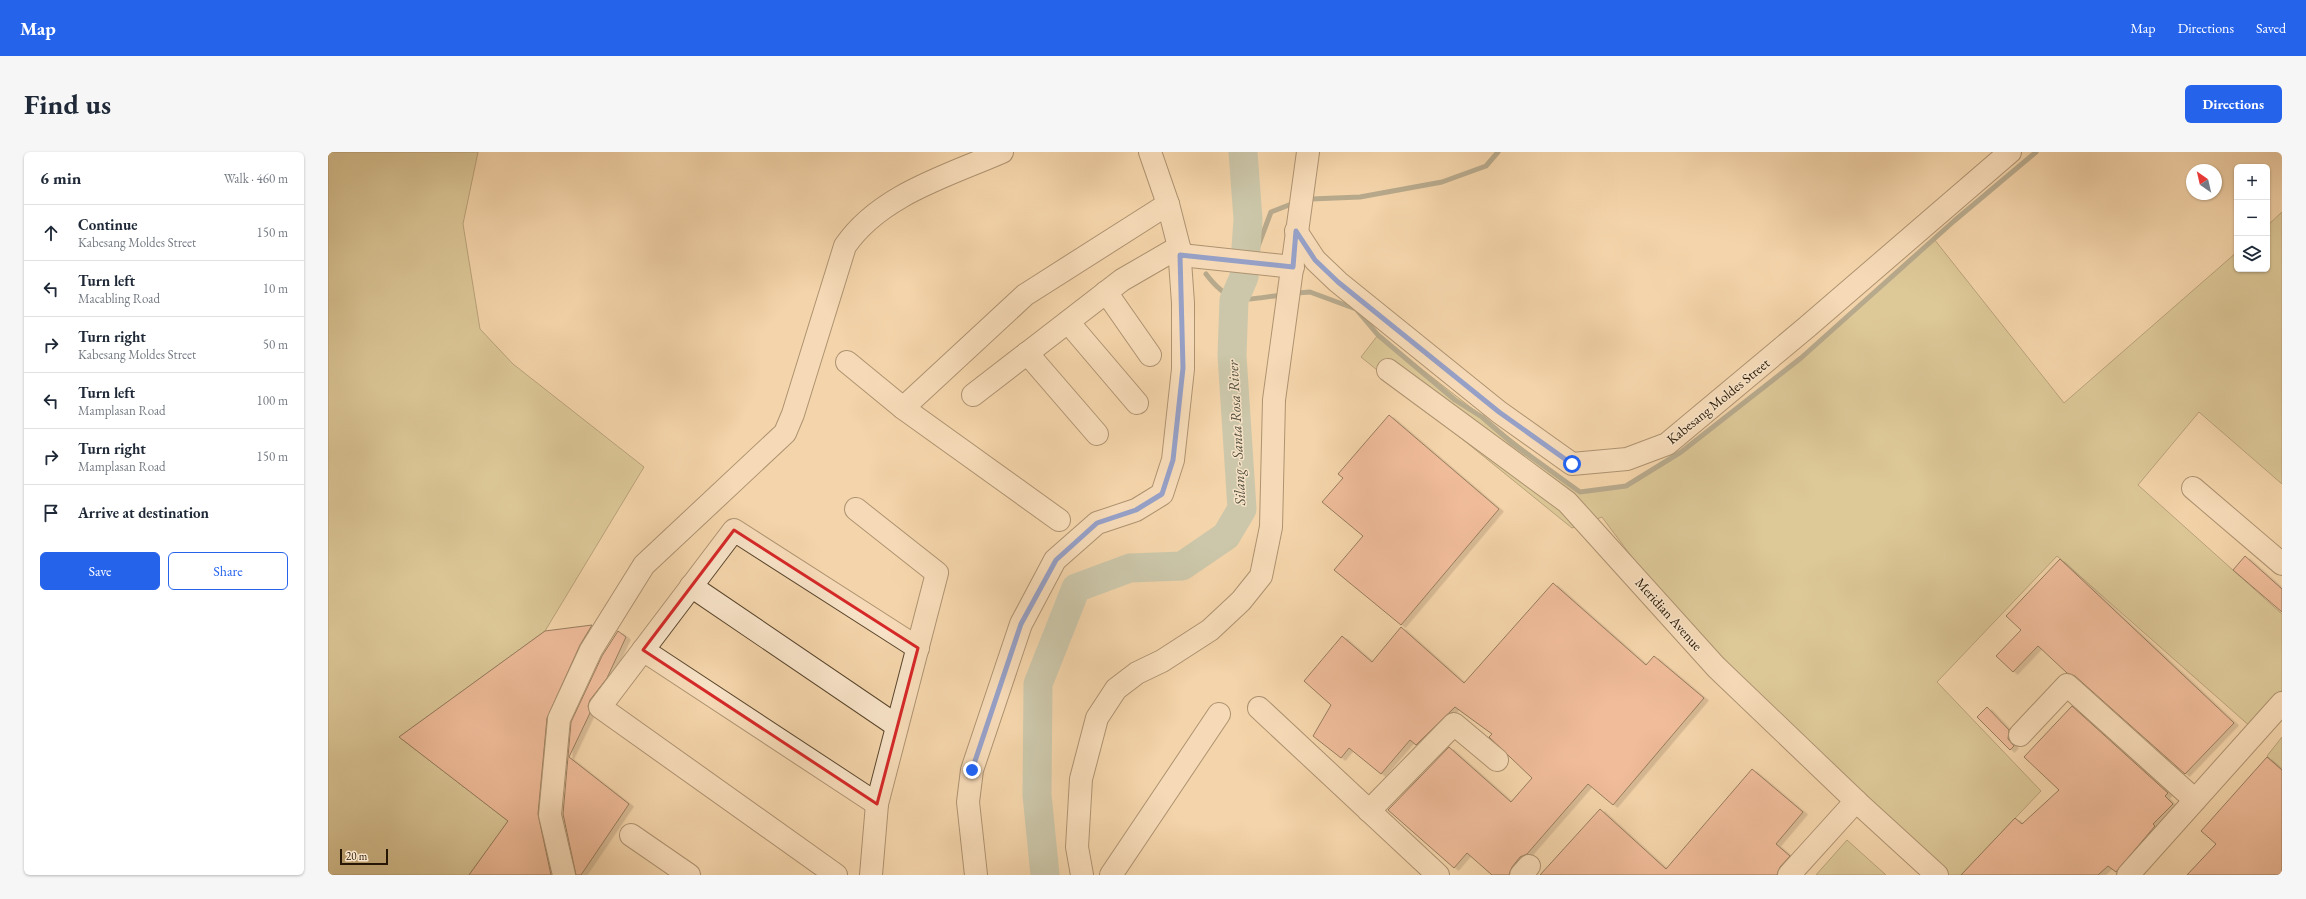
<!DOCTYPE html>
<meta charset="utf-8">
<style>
body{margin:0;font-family:"EB Garamond",serif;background:#f6f6f7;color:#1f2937}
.controls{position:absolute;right:12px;top:12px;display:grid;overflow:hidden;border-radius:6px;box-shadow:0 1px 3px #0004}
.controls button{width:36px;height:36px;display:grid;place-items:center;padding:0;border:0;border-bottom:1px solid #e0e1e3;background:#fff;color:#1f2937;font:20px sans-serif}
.compass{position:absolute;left:1858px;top:12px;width:36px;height:36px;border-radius:50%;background:#fff;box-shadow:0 1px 3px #0004;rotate:326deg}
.scale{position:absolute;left:12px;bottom:10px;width:48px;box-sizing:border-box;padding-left:4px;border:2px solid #271603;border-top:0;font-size:11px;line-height:14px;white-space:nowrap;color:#271603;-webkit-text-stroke:3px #f8e3c8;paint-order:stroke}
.stop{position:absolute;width:12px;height:12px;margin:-9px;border:3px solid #2563eb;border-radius:50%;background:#fff}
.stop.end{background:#2563eb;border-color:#fff;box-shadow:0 1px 4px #0008}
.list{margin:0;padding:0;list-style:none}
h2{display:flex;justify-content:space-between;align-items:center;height:52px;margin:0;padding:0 16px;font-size:17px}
h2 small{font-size:13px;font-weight:400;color:#747a83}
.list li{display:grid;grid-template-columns:26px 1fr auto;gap:12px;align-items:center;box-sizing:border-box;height:56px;padding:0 16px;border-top:1px solid #e0e1e3}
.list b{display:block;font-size:15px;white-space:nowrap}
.list p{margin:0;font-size:13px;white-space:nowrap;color:#747a83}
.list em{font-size:13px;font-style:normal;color:#747a83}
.actions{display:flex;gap:8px;padding:12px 16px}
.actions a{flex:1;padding:9px 0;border:1px solid #2563eb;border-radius:6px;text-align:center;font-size:14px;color:#2563eb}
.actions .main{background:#2563eb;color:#fff}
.icon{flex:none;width:22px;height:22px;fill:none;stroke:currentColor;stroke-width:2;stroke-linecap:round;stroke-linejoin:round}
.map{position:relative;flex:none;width:1954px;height:723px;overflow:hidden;border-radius:6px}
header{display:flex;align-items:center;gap:24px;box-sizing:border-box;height:56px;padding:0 20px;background:#2563eb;color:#fff}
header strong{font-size:19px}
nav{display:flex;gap:22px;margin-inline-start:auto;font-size:14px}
.intro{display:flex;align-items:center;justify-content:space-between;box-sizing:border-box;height:96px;padding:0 24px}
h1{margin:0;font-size:28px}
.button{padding:10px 18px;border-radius:6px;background:#2563eb;color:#fff;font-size:14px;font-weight:700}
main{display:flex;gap:24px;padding:0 24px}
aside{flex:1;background:#fff;border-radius:6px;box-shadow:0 1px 3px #0004}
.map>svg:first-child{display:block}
</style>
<header>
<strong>Map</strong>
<nav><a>Map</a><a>Directions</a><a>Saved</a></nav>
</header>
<div class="intro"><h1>Find us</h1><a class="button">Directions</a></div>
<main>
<aside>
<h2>6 min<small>Walk · 460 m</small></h2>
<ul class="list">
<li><svg class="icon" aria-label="ahead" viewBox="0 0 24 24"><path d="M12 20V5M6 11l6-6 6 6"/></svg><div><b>Continue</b><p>Kabesang Moldes Street</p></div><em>150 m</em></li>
<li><svg class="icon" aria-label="left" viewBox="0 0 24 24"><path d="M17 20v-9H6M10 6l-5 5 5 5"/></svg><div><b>Turn left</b><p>Macabling Road</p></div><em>10 m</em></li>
<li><svg class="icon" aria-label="right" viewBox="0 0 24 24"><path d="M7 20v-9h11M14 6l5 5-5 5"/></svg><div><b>Turn right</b><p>Kabesang Moldes Street</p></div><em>50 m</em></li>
<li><svg class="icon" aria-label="left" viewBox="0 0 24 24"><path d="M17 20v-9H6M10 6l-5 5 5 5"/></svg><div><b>Turn left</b><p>Mamplasan Road</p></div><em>100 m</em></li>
<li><svg class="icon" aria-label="right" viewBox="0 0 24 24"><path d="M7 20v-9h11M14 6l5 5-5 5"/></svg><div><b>Turn right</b><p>Mamplasan Road</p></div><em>150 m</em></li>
<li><svg class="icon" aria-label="arrive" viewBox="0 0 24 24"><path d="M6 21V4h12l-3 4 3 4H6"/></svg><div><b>Arrive at destination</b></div></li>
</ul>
<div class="actions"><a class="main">Save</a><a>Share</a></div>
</aside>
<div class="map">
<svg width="1954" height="723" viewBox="0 0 1954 723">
<defs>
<filter id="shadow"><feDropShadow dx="4.5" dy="2.5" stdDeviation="0" flood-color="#0004"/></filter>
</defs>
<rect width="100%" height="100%" fill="#f4d4aa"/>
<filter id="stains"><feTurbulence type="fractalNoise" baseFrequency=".005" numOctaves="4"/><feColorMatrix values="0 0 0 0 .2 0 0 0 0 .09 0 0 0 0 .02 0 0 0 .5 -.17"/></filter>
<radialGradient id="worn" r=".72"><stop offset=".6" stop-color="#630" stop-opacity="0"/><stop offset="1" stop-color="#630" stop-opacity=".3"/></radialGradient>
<g fill="#c2bb84" stroke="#746844">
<path d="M0 0H150L135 72 152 177 185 212 316 315 217 479 71 585 180 669 141 723H0Z"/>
<path d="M1954 60V332L1871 260 1810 333 1954 462V538L1924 576 1729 404 1609 530 1713 639 1633 723H1615L1386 515 1274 365 1244 376 1033 205 1050 183 1251 340 1298 334 1353 300 1473 206 1606 87 1736 251 1909 100V117H1939V74Z"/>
<path d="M1954 585V618L1939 604Z"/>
<path d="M1519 688 1558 723H1488Z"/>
</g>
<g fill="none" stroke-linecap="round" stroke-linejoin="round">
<g stroke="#6d7768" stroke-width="5">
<path d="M983 47 1032 45 1114 30 1158 14 1170 0"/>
<path d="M926 105 943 60 966 51"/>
<path d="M878 122C904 156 916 147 955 143"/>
<path d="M969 141 982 140 1028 157 1050 183 1127 248 1154 265 1184 291 1252 340 1298 334 1353 300 1473 206 1626 69 1708 0"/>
<path d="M906 148 921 116"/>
</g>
<path stroke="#9cb8ab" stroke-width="29" d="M717 723 709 643 710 532 748 436 802 416 854 414 898 384 914 357 904 203 906 148 916 125 920 67 915 0"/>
</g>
<g fill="#ea9f88" stroke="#271603" filter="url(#shadow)">
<path d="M1061 263 1171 357 1073 473 1006 418 1035 384 994 350 1015 326 1010 322Z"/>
<path d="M1917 404 1954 437V460L1905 418Z"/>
<path d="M1732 407 1906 571 1857 622 1747 524 1739 521 1710 494 1685 520 1668 504 1693 478 1678 464Z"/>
<path d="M1225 431 1318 513 1326 504 1376 546 1285 653 1260 632 1199 702 1192 705 1184 715 1181 723H1164L1139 701 1126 716 1060 658 1121 595 1183 650 1204 626 1161 585 1164 582 1127 555 1088 593 1082 588 1053 622 1021 596 1013 606 985 584 1003 553 976 529 1014 484 1044 510 1073 475 1136 531Z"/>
<path d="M264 473 252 493 219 566 210 662 223 723H141L180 669 71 585 217 479Z"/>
<path d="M290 479 298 485 279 526 262 548 260 554 262 561 241 605 301 652 253 723H248L235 662 243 570 274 504Z"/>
<path d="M1744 554 1840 641 1837 644 1845 652 1825 672 1827 674 1788 720 1780 714 1770 723H1633L1687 666 1694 672 1731 638 1696 605Z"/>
<path d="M1659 555 1681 578 1680 587 1686 594 1682 598 1649 565Z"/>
<path d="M1939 605 1954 618V723H1859L1888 692 1873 679Z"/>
<path d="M1424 617 1475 660 1448 692 1462 704 1452 715 1449 723H1212L1272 657 1338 717Z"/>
</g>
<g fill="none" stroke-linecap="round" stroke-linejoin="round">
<g stroke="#5a462d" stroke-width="24">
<g id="minor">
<path d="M968 79 987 108 1010 130 1171 260 1244 312 1299 307 1339 292 1479 175 1682 0"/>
<path d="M853 103 965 115"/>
<path d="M778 140 822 203"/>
<path d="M740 170 809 251"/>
<path d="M699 201 769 282"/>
<path d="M519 210 575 256 697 143 840 52"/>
<path d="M1060 218 1239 350 1388 515 1528 649 1609 723"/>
<path d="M645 243 794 128 851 95"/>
<path d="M575 256 731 368"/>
<path d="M1865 336 1954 412"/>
<path d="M528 357 609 421 549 652 543 723"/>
<path d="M363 434 569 574"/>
<path d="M315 498 549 652"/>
<path d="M931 556 1110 723"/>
<path d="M1692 583 1739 533 1867 648"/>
<path d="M1041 659 1126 572 1169 608"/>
<path d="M303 683 361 723"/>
<path d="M236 723 222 663 231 567 263 498 316 413 457 281 465 262 517 94C552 43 619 24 674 0"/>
<path d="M508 723 272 555 406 378 590 496"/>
<path d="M648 723 640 650 644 618 693 472 727 408 769 371 808 358 834 342 845 308 855 217V151L851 95 840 52 822 0"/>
<path d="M754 723 749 695 753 627 769 566 788 537 809 521 834 509 882 478 913 449 933 424 943 375 946 248 980 0"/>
<path d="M783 723 891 562"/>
<path d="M1193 723 1201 714"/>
<path d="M1461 723 1528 649"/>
<path d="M1800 723 1954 551"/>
</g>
</g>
<use href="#minor" stroke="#f8e3c8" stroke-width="22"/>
</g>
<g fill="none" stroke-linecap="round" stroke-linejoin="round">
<path stroke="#2563eb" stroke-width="5" d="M644 618 693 472 728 408 769 371 808 358 834 342 845 308 855 216 852 103 965 115 968 79 987 108 1010 130 1171 260 1244 312"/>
</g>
<path d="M0 0H1954V723H0ZM406 378 590 496 549 652 315 498Z" fill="#f4d4aa" fill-opacity=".55" fill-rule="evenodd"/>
<path fill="none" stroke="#d62828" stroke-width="3" stroke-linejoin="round" d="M406 378 590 496 549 652 315 498Z"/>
<g text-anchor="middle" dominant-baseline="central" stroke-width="3" stroke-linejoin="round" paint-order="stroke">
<g font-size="14" fill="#271603" stroke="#f8e3c8">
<text transform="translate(1390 249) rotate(-39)">Kabesang Moldes Street</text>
<text transform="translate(1341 462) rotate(48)">Meridian Avenue</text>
</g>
<g font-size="15" font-style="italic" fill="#504f3e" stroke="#f8e3c8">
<text transform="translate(908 281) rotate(-93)">Silang - Santa Rosa River</text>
</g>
</g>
<rect width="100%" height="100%" filter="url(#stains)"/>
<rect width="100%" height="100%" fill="url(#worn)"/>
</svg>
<div class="controls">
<button>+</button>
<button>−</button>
<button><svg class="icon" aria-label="layers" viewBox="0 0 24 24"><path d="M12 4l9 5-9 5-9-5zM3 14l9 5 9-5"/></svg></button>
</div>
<svg class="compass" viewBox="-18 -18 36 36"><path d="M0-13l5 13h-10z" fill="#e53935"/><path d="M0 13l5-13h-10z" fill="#747a83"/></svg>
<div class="scale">20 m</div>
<div class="stop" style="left:1244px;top:312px"></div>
<div class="stop end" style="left:644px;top:618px"></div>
</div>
</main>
